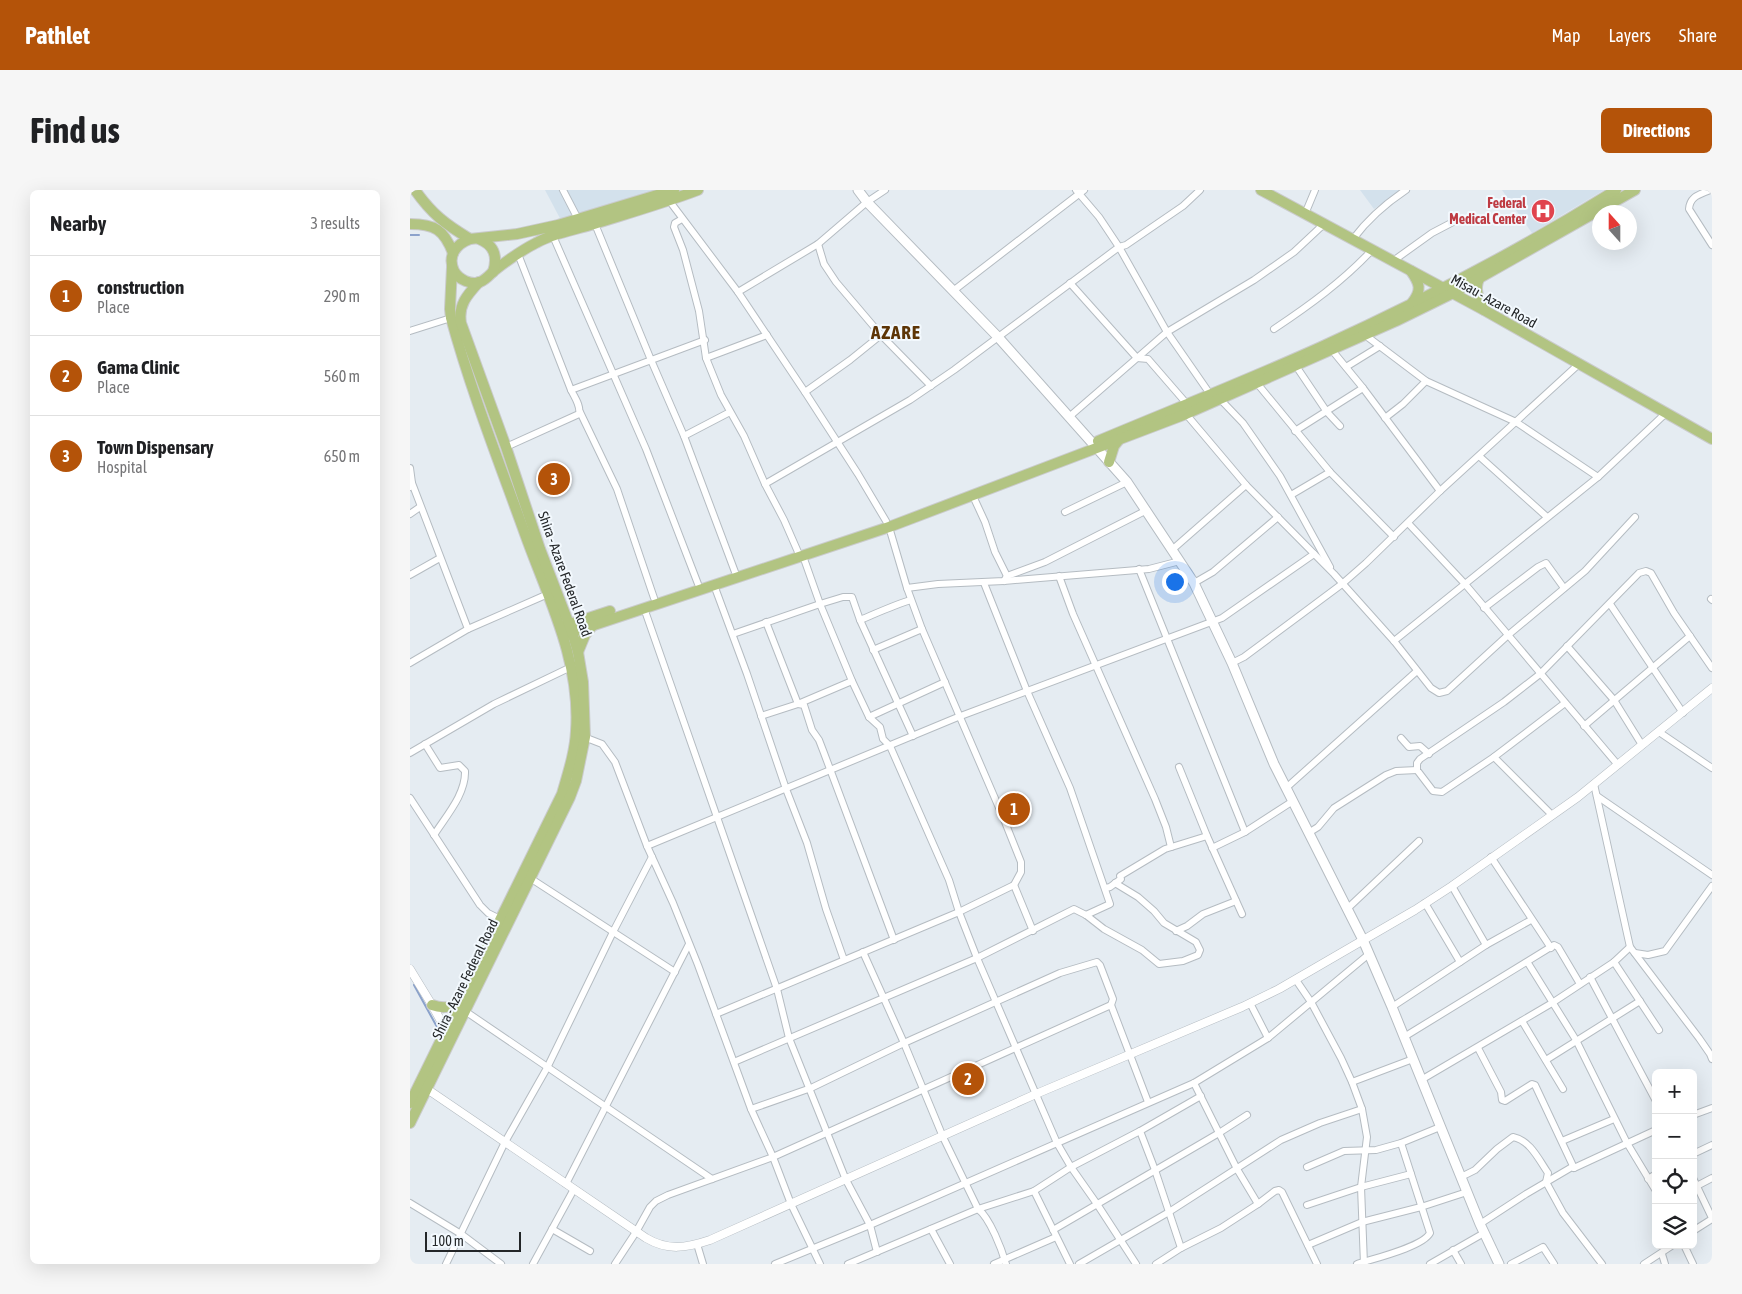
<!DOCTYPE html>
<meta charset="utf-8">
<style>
body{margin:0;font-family:"Asap Condensed",sans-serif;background:#f6f6f6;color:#202124}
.controls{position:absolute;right:15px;bottom:15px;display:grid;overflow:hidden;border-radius:8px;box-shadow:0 5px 20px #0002}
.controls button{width:45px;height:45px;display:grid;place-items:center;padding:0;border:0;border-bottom:1px solid #e0e0e0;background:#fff;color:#202124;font:25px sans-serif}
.compass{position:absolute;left:1182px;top:15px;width:45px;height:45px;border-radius:50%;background:#fff;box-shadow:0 5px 20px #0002;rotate:339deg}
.scale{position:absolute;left:15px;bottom:12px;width:96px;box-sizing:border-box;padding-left:5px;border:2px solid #232628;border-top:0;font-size:14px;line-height:18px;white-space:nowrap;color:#232628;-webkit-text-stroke:4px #f3f9fe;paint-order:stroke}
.you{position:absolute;left:764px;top:391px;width:18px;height:18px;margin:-12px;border:4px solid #fff;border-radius:50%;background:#1a73e8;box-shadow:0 0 0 8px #1a73e833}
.badge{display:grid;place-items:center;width:32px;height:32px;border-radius:50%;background:#b45309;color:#fff;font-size:16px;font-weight:700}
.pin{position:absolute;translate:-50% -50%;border:2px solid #fff;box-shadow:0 1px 5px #0006}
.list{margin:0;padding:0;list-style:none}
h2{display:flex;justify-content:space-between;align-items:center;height:65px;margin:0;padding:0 20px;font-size:21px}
h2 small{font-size:16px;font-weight:400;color:#757577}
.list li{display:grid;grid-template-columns:32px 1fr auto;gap:15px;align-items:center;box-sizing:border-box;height:80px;padding:0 20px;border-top:1px solid #e0e0e0}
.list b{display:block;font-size:19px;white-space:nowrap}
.list p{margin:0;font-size:16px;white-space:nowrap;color:#757577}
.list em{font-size:16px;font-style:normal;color:#757577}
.icon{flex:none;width:28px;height:28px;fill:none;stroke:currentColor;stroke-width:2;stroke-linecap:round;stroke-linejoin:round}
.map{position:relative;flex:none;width:1302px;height:1074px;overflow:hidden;border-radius:8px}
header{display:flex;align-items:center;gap:30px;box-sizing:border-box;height:70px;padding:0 25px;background:#b45309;color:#fff}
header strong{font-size:24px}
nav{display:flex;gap:28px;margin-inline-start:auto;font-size:18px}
.intro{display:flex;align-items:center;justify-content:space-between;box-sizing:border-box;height:120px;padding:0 30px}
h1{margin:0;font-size:35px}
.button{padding:12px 22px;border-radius:8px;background:#b45309;color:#fff;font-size:18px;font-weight:700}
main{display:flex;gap:30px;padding:0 30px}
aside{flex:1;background:#fff;border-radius:8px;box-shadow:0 5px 20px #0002}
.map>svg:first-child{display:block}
</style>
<header>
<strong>Pathlet</strong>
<nav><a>Map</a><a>Layers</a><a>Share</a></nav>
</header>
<div class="intro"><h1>Find us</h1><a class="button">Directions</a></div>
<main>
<aside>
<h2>Nearby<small>3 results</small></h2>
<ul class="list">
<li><span class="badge">1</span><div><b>construction</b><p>Place</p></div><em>290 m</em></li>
<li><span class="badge">2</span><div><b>Gama Clinic</b><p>Place</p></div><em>560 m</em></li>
<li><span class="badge">3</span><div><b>Town Dispensary</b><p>Hospital</p></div><em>650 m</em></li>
</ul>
</aside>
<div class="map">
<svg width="1302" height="1074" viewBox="0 0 1302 1074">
<rect width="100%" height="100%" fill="#e5ecf2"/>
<g fill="#d3e1ec">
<path d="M135 0H263L153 34Z"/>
<path d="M950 0H992L964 19Z"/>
<path d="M1092 0H1194L1122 43Z"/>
</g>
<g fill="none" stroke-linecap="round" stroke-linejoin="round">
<g stroke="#8ba2cb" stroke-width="2">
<path d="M0 45H9"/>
<path d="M4 795 27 837"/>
</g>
<g stroke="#b5bcc2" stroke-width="8">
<g id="minor">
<path d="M153 0 168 29"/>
<path d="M666 0 689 27 709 57 757 142 800 204"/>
<path d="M1300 0C1289 5 1280 6 1279 19L1302 55"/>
<path d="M258 9 328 102 395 202 448 284 476 331"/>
<path d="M895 24 905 0"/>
<path d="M272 29 265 33 264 37 273 60 289 121 296 168 311 205 334 246 355 294 374 330 388 362"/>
<path d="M185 34 241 170 274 246 325 382"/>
<path d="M143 46 236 259 288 394"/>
<path d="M943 49C958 29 975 14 996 0"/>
<path d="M408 54 414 74 426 92 471 145 521 196"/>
<path d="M983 71 1022 43 1043 32"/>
<path d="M660 93 727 168 738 169 777 214"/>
<path d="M543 101 674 0"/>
<path d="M328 102 408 54 457 12 475 0"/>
<path d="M864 139C900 115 933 91 962 60"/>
<path d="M0 141 41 128"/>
<path d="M955 145 1016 191 1106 232 1188 287"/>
<path d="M921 159 953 198 1030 301"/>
<path d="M296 168 357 145"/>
<path d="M886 176 917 222 930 236"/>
<path d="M936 177 970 156"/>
<path d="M846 192 920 282 984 347"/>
<path d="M161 200 295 150"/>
<path d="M395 202 440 170 471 145"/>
<path d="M810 209 833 233 870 286 920 377"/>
<path d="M170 222 207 299 244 408"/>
<path d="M776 224 836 295 924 384 984 451 1021 498 1029 503 1037 501 1097 446 1175 381 1225 327"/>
<path d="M659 227 757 142 844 90 884 62 914 34"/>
<path d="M975 228 993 214 1016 191"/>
<path d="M885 241 953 198"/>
<path d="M274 246 320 222"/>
<path d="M96 257 169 224C171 216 165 208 161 200L108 64"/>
<path d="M1069 266 1137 327"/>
<path d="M0 278 2 293 0 297"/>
<path d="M2 293 58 439"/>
<path d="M355 294 500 210 544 180 709 57 716 55 773 16 790 0"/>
<path d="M881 305 920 282"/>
<path d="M563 306 575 332 585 362 597 386"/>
<path d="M655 322 717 292"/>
<path d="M0 324 10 317"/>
<path d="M998 333 1055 394 1208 575"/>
<path d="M763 359 836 295"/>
<path d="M393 366 410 414 442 491 459 527 470 537 473 549 480 556 539 690 549 722 567 768 647 953 661 977 687 1014 726 1074"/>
<path d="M729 379 835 642"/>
<path d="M0 385 30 368"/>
<path d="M649 386 663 424 745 609 756 637 761 657"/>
<path d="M594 391 597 386 635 372 737 320"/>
<path d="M574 393 617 501 660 598 700 714 676 725"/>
<path d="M784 393 803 382 868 327"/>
<path d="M304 395 337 484 376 599 397 653 416 719 434 770"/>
<path d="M497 398 528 394 594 391 739 379 770 371"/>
<path d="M1301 409 1302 410"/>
<path d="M1200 414 1273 523"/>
<path d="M234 418 367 799 379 848 436 990 460 1035 467 1062"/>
<path d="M1074 418 1128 377 1136 373 1154 398"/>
<path d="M450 430C467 423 484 415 501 410"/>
<path d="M356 432 388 514 394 515 402 540 409 550 414 563 484 750"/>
<path d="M323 444 410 414 433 407H442L450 430 503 546"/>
<path d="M984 451 1188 287 1256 223"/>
<path d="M1157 456 1204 510 1232 555"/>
<path d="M463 460 512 439"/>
<path d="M0 473 58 439 138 404"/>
<path d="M822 473 834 467 932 394 956 373 1030 301 1170 173"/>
<path d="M1155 513 1084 567 1032 602 1023 601 1007 580V573L1010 569 1094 512 1130 484 1229 383 1236 381 1241 383 1264 423 1302 478"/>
<path d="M351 526 388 514 442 491"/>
<path d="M459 527 535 492"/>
<path d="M1174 536 1280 446"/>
<path d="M1249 542 1302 578"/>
<path d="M174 547 192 554 205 572 237 656 263 713 288 775 341 919 363 967 381 1014 410 1074"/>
<path d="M991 548 999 557 1010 556 1019 564"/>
<path d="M15 554 30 578 49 575 55 581C56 604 36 626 24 645"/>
<path d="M0 563 84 514 161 477"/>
<path d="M1084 567 1142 625"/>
<path d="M769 577 797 646 832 724"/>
<path d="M1184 594 1220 757 1289 848 1300 864 1302 869"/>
<path d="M876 598 1007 481"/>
<path d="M1187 606 1302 685"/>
<path d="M0 608 70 715 78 723 90 729"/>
<path d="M900 642 908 637 924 618 976 585 986 581 1007 580"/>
<path d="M237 656 548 527 812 428 904 364"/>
<path d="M802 658 835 642 883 611"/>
<path d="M1081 667 1141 758"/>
<path d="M120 688 265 782"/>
<path d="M604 695 623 741"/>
<path d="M1042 696 1076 755"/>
<path d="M696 698 700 697 711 689 710 686 755 659 797 646"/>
<path d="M1015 713 1050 772"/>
<path d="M938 718 1009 651"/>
<path d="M766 741 777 736 793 724 826 711"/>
<path d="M453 762 494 853 533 947 568 1019C580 1028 592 1060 596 1074"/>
<path d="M1225 763 1238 765 1255 761 1302 696"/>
<path d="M1204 772 1249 840"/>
<path d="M1118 773 1166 850 1217 953 1246 1001"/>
<path d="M1180 787 1246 911"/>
<path d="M886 790 901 812 931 868 942 892 952 919 957 947 951 997 954 1074"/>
<path d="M840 813 858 848"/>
<path d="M982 817 1076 755 1121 730"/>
<path d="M55 821 302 989"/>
<path d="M306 824 549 722 604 695 611 682V672L593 627 512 439 497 398 479 337"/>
<path d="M1112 831 1153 899"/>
<path d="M994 847 1144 755 1148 757 1170 794"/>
<path d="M1068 858 1091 902 1092 910 1095 911 1122 894 1125 895 1164 978"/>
<path d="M1136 870 1230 811"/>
<path d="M324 872 567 768 664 719 676 725 694 739 732 760 749 774 773 771 788 765 790 760 786 752 754 733 744 721 728 707 705 693"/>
<path d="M1011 890 1142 813 1204 772 1220 757"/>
<path d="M942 892 1003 869"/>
<path d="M784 893 827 979 848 1014"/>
<path d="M341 919 401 898 494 853 650 783 687 772 690 775 703 809 701 815 738 912"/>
<path d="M1283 925 1302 918"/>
<path d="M730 941 745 980 771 1058"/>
<path d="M1152 951 1204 929"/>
<path d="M1283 964 1302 955"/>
<path d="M897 977 934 961 966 960 991 953 1030 937"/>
<path d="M1051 987 1065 980 1087 959 1103 947C1120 950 1129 970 1138 983L1136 992 1153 1023 1192 1074"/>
<path d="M1283 988 1302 1028"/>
<path d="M1238 989 1246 984"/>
<path d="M156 994 279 754"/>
<path d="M1283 998 1302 988"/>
<path d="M624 1001 660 1074"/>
<path d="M0 1013 51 1044 91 1074"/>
<path d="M897 1015 951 997 1001 984"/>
<path d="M1070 1034 1116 1004 1162 977 1164 978 1246 940"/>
<path d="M142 1039 180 1061"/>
<path d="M521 1039 540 1074"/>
<path d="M643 1040 809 943 837 925"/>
<path d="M1283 1041 1302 1029"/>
<path d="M287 1054 293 1074"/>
<path d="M898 1055 952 1032 1011 1017 1057 1002"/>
<path d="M1274 1055 1283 1074"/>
<path d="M1043 1060 1051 1074"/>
<path d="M1252 1064 1255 1074"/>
<path d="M36 1074 95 952 137 878 203 742 242 667"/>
<path d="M123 1074 164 999"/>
<path d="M205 1074 226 1042 240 1017 246 1011 258 1005 363 967 701 815"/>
<path d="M365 1074 460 1035 784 893 858 848 959 764"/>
<path d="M438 1074 568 1019 624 1001 661 977 730 941 791 906"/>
<path d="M584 1074 646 1047"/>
<path d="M669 1074 759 1022 871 950 910 933 952 919"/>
<path d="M746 1074 771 1058 811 1038 848 1014 865 1001 869 1000 872 1002 907 1074"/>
<path d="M947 1074C962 1069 1013 1057 1020 1043L991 953"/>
<path d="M1020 1074 1074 1043"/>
<path d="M1101 1074 1133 1057 1144 1074"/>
<path d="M1234 1074 1263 1055"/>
</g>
</g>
<g stroke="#b5bcc2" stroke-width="9">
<g id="tertiary">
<path d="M0 779 22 815 36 840"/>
<path d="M17 899 236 1048C258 1061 276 1058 300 1050L626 904 832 817 869 799 1005 720 1042 696 1168 607 1302 498"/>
</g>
</g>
<g stroke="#b5bcc2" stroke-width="11">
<path id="secondary" d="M448 0 457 12 588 147 717 292 784 393 822 473 864 574 953 750 982 817 1070 1034 1089 1074"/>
</g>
<g stroke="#cacbcb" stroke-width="12">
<g id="primary">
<path d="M5 0C22 24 35 34 60 49"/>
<path d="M264 0 148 35 107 44 60 49C46 54 37 66 44 81 49 90 61 95 70 92 77 89 80 84 85 80 98 70 112 60 126 53 143 43 165 40 184 34 219 23 254 13 288 0"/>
<path d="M851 0 1074 120 1302 249"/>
<path d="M0 34C25 34 34 40 43 63"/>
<path d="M69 49C84 55 88 66 83 82"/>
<path d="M1001 81C1010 94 1012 100 1002 113"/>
<path d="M1069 89C1064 100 1069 109 1074 120"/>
<path d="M688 251C762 220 838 190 911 157 1012 111 1112 59 1206 0"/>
<path d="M699 272 704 256 708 251"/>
<path d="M151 437 200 421"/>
<path d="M154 445 479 337 776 224 986 131 1043 103 1225 0"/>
<path d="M168 462 175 445 183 435"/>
<path d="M22 815C33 819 41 818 50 811"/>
<path d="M0 913 152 604C158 583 165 562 166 541 171 471 138 408 115 344 89 272 61 201 41 128L40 119 42 77"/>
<path d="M0 933 160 607 166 591 175 547 173 492 168 462 162 442 130 359 96 257 51 133C48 115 57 105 69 92"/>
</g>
</g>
<use href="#minor" stroke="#fff" stroke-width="6"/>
<use href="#tertiary" stroke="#fff" stroke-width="8"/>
<use href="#secondary" stroke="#fff" stroke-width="9"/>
<use href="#primary" stroke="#b2c482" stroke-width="10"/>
</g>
<defs>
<g id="hospital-disc" transform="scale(1.25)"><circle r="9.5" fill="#e0444e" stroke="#f3f9fe"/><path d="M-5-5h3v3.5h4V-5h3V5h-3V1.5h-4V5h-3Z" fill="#fff"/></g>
</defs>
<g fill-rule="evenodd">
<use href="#hospital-disc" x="1133" y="21"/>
</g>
<g text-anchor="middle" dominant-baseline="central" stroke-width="4" stroke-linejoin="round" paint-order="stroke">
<g font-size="14" font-weight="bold" fill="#be3a42" stroke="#f3f9fe" text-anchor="end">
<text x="1116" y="13">Federal<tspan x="1116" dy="16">Medical Center</tspan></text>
</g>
<g font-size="14" fill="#232628" stroke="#f3f9fe">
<text transform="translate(1084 111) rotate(29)">Misau - Azare Road</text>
<text transform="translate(155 384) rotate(70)">Shira - Azare Federal Road</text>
<text transform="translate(55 789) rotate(-64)">Shira - Azare Federal Road</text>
</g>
<g font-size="19" font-weight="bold" letter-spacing="1" fill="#5d3506" stroke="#f3f9fe">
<text x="486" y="142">AZARE</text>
</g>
</g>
</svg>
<div class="controls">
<button>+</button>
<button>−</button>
<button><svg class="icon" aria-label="locate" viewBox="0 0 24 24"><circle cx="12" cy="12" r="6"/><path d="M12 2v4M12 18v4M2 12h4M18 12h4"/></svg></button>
<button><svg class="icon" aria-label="layers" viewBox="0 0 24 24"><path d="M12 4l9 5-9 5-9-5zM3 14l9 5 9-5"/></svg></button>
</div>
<svg class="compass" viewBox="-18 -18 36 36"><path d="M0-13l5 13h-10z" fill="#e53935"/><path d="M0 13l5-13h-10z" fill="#757577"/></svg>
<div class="scale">100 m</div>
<div class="you"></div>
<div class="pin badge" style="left:604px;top:619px">1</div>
<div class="pin badge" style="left:558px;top:889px">2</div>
<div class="pin badge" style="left:144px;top:289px">3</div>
</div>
</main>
